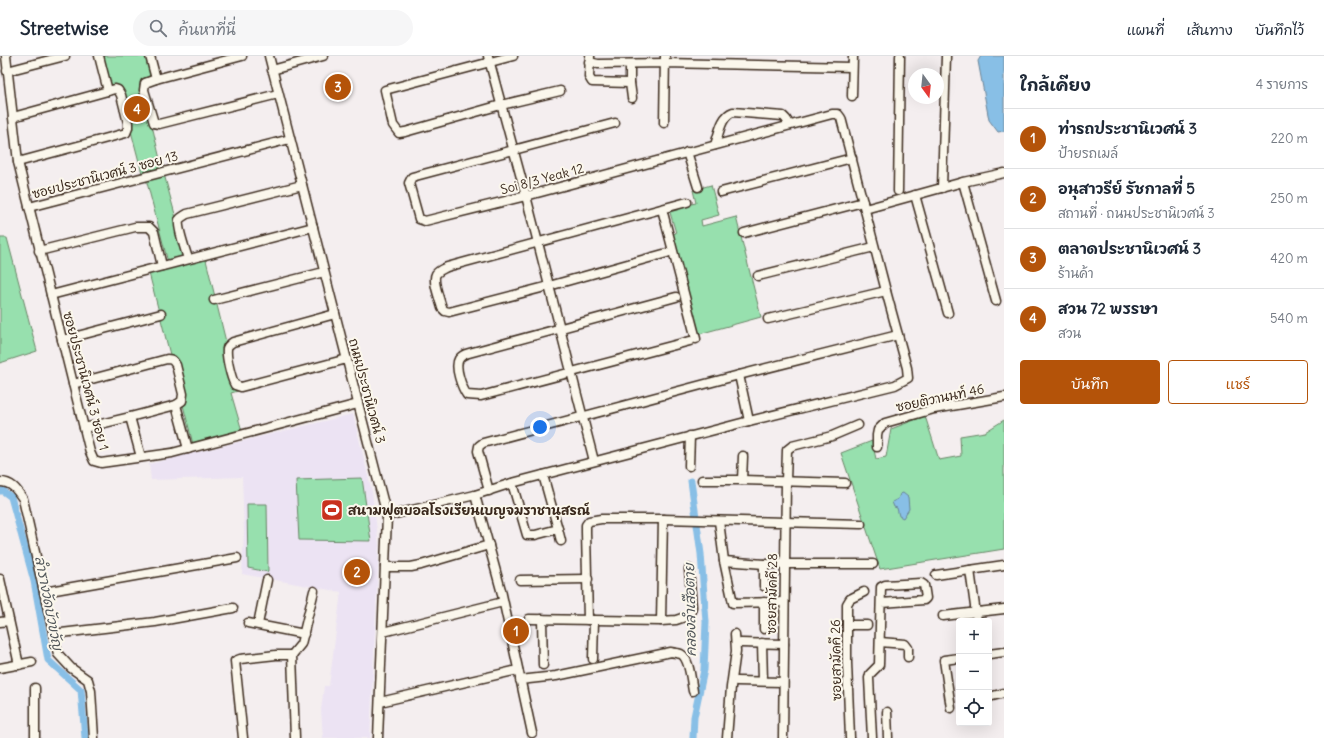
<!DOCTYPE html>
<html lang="th">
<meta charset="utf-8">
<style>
body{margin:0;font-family:Delius,"Playpen Sans Thai",sans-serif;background:#f6f6f7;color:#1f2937}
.controls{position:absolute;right:12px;bottom:12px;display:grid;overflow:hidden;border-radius:4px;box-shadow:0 4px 16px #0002}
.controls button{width:36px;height:36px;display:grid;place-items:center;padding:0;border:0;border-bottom:1px solid #e0e1e3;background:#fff;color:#1f2937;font:20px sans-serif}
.compass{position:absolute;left:908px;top:12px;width:36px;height:36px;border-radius:50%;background:#fff;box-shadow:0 4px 16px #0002;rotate:165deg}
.you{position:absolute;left:540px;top:371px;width:14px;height:14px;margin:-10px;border:3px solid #fff;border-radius:50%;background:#1a73e8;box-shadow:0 0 0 6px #1a73e833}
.badge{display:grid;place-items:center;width:26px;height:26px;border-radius:50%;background:#b45309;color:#fff;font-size:13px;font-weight:700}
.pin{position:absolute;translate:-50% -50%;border:2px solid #fff;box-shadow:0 1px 4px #0006}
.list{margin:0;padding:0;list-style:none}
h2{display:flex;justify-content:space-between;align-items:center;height:52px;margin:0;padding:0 16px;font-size:17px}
h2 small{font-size:13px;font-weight:400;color:#747a83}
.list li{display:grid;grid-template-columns:26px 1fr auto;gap:12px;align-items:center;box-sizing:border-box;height:60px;padding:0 16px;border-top:1px solid #e0e1e3}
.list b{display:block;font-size:15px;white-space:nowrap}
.list p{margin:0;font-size:13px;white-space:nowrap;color:#747a83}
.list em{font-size:13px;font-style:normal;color:#747a83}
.actions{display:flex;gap:8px;padding:12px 16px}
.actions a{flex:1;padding:9px 0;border:1px solid #b45309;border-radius:4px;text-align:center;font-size:14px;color:#b45309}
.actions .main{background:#b45309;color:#fff}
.icon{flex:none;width:22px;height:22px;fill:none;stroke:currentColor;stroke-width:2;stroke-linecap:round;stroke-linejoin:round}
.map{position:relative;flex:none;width:1004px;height:682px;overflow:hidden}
header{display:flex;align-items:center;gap:24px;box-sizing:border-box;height:56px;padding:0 20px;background:#fff;border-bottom:1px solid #e0e1e3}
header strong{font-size:19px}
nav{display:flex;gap:22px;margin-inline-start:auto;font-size:14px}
.search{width:280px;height:36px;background:#f6f6f7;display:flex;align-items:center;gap:10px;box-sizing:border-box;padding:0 14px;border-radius:22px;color:#747a83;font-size:15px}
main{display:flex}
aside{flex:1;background:#fff}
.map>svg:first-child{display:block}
</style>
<header>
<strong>Streetwise</strong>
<div class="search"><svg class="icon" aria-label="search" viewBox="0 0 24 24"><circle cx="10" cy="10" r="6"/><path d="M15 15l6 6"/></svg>ค้นหาที่นี่</div>
<nav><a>แผนที่</a><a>เส้นทาง</a><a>บันทึกไว้</a></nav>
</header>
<main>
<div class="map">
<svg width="1004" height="682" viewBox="0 0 1004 682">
<rect width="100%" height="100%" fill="#f4eeef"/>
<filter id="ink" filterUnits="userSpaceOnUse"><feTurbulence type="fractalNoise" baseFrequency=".025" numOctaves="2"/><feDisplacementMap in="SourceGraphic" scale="8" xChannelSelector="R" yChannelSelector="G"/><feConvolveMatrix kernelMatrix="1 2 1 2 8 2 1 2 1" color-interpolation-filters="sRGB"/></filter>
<g filter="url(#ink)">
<path fill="#ece3f3" d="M353 358 372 436 379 489 370 682H323L321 654 324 630H329L341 536 242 518 244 476 242 421 151 424 149 408Z"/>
<g fill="#97e0ae" stroke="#698566">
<path d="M98 0H148L155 23 142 27 163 116 143 121 120 33 107 36Z"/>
<path d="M164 118 188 206 206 204 238 335 231 337 242 375 193 388 149 217 169 210 146 123Z"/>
<path d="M711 129 719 159 701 164 702 170 736 161 761 261 699 278 672 178 676 177 669 153 696 147 693 134Z"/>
<path d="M0 182H7L37 295 0 307Z"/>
<path d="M925 360 939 404 961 400 960 380 985 376 1004 364V493L880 513 841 397 872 385 876 403 886 401 891 373Z"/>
<path d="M362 422 371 485 299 484 296 424Z"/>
<path d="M247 448H267L268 516 248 512Z"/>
</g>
<g fill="#88bfe6" stroke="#698396">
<path d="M981 0H1004V75L998 76 989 64 978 5Z"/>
<path d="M903 437 908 441 909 453 903 462 899 460 897 452 894 451 892 446 898 443 900 438Z"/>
</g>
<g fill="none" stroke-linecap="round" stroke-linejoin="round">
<g stroke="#88bfe6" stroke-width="7">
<path d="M691 425 701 498 706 566 704 614 694 661 693 682"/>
<path d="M0 435H3L11 441 34 525 48 604 81 634 85 682"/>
</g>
<g stroke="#3b2a1e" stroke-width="11">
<g id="minor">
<path d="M6 0 18 106 90 396 94 405 101 407 172 397 358 348"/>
<path d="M99 0 108 35"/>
<path d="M150 0 156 23"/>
<path d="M242 0 156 23 145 27 144 34 154 67 159 68 278 38"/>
<path d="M269 0 387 460 378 682"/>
<path d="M488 0 526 140 594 405"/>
<path d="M513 0 385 34 393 69 399 77 405 76 501 49 560 35"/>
<path d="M590 0 589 21 592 26 630 27"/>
<path d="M589 6 598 8 665 7 852 11"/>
<path d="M630 8V27L632 42"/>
<path d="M272 14 323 0"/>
<path d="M7 15 65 0"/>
<path d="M852 40 853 0"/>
<path d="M13 61 115 33 118 34 121 39 128 67V72L126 77 18 106"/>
<path d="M664 67 665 0"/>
<path d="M715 89C719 78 721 60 733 56L783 60 786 63 790 69"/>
<path d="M687 96 698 131"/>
<path d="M963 126 996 245"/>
<path d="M942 132 946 0"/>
<path d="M898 135 900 0"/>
<path d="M721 136 852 102"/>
<path d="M915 139 948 257"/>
<path d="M29 151 290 83"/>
<path d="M662 153 696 283"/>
<path d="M865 153 963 126 1004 117"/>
<path d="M744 177 863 146"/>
<path d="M39 195 135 171H149L154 176 162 210"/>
<path d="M667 197 549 230 449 256 445 255 442 252C440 244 432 225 436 218 439 214 443 213 447 211L687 146"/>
<path d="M188 203C186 195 177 172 179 164 181 161 184 160 187 158L302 129"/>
<path d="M758 220 874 191"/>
<path d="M51 239 313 171"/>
<path d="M676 241 469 297C465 298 461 300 459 303 454 311 462 332 467 339L481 340 690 285"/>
<path d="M214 244 324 216"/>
<path d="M335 258 233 286C230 288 227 290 227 293 226 301 231 322 235 329L241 331 347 303"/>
<path d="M768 263 886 235"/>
<path d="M62 284 161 258"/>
<path d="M739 319 749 365"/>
<path d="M73 328 167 303C172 303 173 304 176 309L183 338 182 345 176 349 130 361 84 372"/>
<path d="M176 349 188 393"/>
<path d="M130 361 141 401"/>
<path d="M877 391V379L878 374 885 367 934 353 1004 341"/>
<path d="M689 410 690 380"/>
<path d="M702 424H742L845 427"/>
<path d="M742 424 743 400"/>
<path d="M0 426C12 426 17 434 23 443L58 598 71 612 88 624 91 635 94 682"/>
<path d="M512 427 527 479H535L558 473 543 419"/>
<path d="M489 435 478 395 479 390 483 387 739 319 898 279"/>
<path d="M475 439 501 534 532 677"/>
<path d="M387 460 475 439 512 427 749 365 895 329 908 322 907 312 886 235 841 62 838 58H832L526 140 425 165 419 163 409 127 412 121 615 67"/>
<path d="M719 465 724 505 733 547 784 546"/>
<path d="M558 473 561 485"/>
<path d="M724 505 764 508H873"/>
<path d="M385 511H411L421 509 489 489"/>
<path d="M970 514 977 565"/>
<path d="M936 519 1004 509"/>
<path d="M0 523 19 609"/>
<path d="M520 524 588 523"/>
<path d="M764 530V508"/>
<path d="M44 536 237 502"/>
<path d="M943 560 1004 553"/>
<path d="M529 563 661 565 676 564 688 560 691 555 692 551 689 513"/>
<path d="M542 563 543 609"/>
<path d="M588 564 586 476V469L589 465 601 463H663L861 468"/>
<path d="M661 565 663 463"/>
<path d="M0 566 9 565"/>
<path d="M248 567 304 578"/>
<path d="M258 568 267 524"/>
<path d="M847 569H867"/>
<path d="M764 573V546"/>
<path d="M383 576 503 546"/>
<path d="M53 578 155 566 233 552"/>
<path d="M880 586 905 588 908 592V601"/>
<path d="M741 587 784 588"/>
<path d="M762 587 763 625"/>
<path d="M989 598 1004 596"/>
<path d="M292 599 295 682"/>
<path d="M292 599 301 588 314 535"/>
<path d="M593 603 594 564"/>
<path d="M0 612 32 606"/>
<path d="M520 624 556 620 671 596C674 597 678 597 681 598 690 603 691 626 693 635"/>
<path d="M737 625 783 626"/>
<path d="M35 632V682"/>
<path d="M989 641 1004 637"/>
<path d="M380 646 518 614"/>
<path d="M951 652 944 604 959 602"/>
<path d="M887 656 888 682"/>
<path d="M243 682 235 605 240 603 276 599H292"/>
<path d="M727 682 731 631 736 595 735 578"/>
<path d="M783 682 786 425 787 394 792 390 832 380 858 369"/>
<path d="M850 682 847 607V548L850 543 864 536"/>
<path d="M872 682 869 622 870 618 879 609 881 531 885 529 921 527 924 529 926 542 924 544 881 547"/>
</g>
</g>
<use href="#minor" stroke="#fbf7ec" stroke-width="8"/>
</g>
</g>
<defs>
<g id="stadium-square" transform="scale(1.15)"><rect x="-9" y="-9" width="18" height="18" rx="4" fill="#c8321e" stroke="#fbf7ec"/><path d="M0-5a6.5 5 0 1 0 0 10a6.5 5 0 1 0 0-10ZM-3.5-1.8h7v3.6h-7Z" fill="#fff"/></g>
</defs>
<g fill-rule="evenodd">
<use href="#stadium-square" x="332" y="454"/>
</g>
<g text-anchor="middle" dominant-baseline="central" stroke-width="4" stroke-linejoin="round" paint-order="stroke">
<g font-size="13" fill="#3b2a1e" stroke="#fbf7ec">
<text transform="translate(105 119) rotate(-15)">ซอยประชานิเวศน์ 3 ซอย 13</text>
<text transform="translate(542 123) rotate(-15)">Soi 8/3 Yeak 12</text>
<text transform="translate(86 325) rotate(75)">ซอยประชานิเวศน์ 3 ซอย 1</text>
<text transform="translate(367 335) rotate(75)">ถนนประชานิเวศน์ 3</text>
<text transform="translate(940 342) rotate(-12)">ซอยติวานนท์ 46</text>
<text transform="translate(772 538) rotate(-89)">ซอยสามัคคี 28</text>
<text transform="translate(836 604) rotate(-91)">ซอยสามัคคี 26</text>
</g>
<g font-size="13" font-weight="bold" fill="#3b2a1e" stroke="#fbf7ec" text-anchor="start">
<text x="348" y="454">สนามฟุตบอลโรงเรียนเบญจมราชานุสรณ์</text>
</g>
<g font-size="14" font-style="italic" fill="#52575a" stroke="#fbf7ec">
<text transform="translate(49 547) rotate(79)">ลำรางวัดบัวขวัญ</text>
<text transform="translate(690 554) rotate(-91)">คลองลำเสือตาย</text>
</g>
</g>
</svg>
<div class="controls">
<button>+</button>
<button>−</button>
<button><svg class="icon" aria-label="locate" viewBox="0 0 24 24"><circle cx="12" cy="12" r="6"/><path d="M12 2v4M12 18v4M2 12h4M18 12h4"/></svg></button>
</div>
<svg class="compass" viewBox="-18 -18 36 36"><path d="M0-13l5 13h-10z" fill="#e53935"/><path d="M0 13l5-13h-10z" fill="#747a83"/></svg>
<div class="you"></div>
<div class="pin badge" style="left:516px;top:575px">1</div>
<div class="pin badge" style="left:357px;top:516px">2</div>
<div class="pin badge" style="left:338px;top:31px">3</div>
<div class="pin badge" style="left:137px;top:53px">4</div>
</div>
<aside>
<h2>ใกล้เคียง<small>4 รายการ</small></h2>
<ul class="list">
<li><span class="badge">1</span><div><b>ท่ารถประชานิเวศน์ 3</b><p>ป้ายรถเมล์</p></div><em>220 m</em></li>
<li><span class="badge">2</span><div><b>อนุสาวรีย์ รัชกาลที่ 5</b><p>สถานที่ · ถนนประชานิเวศน์ 3</p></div><em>250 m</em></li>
<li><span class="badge">3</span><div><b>ตลาดประชานิเวศน์ 3</b><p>ร้านค้า</p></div><em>420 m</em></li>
<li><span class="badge">4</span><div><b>สวน 72 พรรษา</b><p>สวน</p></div><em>540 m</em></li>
</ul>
<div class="actions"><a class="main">บันทึก</a><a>แชร์</a></div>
</aside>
</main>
